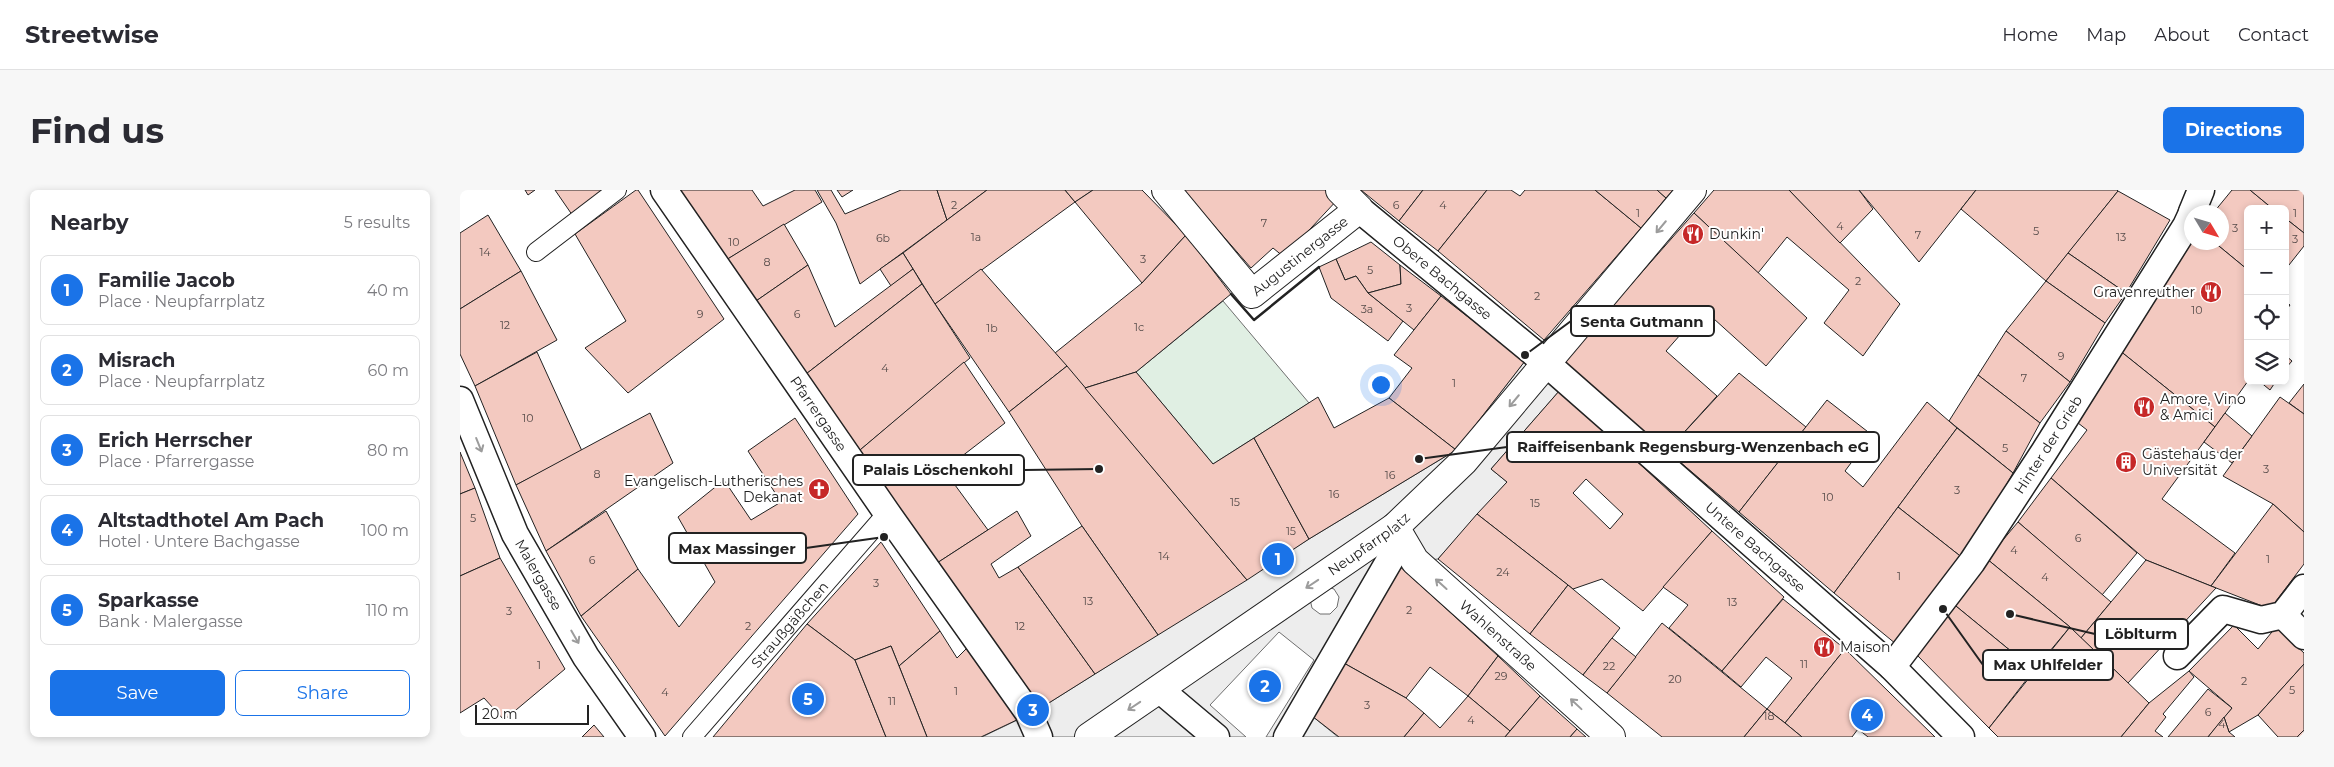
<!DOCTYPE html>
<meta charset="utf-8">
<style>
body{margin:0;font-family:Montserrat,sans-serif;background:#f7f7f7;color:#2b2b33}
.controls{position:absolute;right:15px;top:15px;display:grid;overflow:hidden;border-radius:8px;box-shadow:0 2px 8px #0003}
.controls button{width:45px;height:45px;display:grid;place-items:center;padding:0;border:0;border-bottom:1px solid #e1e1e2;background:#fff;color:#2b2b33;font:25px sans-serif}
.compass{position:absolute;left:1724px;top:15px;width:45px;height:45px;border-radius:50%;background:#fff;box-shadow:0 2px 8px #0003;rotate:128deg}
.scale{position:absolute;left:15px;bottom:12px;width:114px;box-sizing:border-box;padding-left:5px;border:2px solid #222;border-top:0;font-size:14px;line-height:18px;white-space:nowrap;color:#222;-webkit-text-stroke:4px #fff;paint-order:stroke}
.you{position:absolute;left:920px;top:194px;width:18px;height:18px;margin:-12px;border:4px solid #fff;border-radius:50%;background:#1a73e8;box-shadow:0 0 0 8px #1a73e833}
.badge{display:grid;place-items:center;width:32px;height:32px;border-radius:50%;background:#1a73e8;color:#fff;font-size:16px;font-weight:700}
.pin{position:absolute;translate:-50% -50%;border:2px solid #fff;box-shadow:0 1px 5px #0006}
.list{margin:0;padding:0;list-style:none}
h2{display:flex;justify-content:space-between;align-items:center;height:65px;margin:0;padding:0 20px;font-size:21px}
h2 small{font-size:16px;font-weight:400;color:#7c7c81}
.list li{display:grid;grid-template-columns:32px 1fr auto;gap:15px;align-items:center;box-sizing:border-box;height:70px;margin:0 10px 10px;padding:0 10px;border:1px solid #e1e1e2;border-radius:8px}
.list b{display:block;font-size:19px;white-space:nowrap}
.list p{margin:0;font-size:16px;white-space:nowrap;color:#7c7c81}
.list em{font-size:16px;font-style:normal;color:#7c7c81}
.actions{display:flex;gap:10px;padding:15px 20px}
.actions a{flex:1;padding:11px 0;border:1px solid #1a73e8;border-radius:8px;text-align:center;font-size:18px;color:#1a73e8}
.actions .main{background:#1a73e8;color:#fff}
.icon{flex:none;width:28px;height:28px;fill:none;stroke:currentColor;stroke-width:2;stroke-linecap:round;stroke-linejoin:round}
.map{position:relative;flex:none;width:1844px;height:547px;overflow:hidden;border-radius:8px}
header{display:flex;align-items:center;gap:30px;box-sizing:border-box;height:70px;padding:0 25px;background:#fff;border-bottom:1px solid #e1e1e2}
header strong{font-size:24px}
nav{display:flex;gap:28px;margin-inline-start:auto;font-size:18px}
.intro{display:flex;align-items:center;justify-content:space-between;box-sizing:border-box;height:120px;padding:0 30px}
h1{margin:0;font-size:35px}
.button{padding:12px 22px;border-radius:8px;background:#1a73e8;color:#fff;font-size:18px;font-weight:700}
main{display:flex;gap:30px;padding:0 30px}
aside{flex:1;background:#fff;border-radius:8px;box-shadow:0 2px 8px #0003}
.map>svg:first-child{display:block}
</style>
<header>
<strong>Streetwise</strong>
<nav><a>Home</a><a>Map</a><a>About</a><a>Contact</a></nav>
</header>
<div class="intro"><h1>Find us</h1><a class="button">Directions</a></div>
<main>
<aside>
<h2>Nearby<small>5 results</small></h2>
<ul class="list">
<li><span class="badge">1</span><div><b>Familie Jacob</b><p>Place · Neupfarrplatz</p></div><em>40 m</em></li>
<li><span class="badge">2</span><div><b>Misrach</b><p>Place · Neupfarrplatz</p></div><em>60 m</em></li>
<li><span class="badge">3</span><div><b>Erich Herrscher</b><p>Place · Pfarrergasse</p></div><em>80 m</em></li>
<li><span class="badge">4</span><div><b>Altstadthotel Am Pach</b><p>Hotel · Untere Bachgasse</p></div><em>100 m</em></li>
<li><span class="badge">5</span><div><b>Sparkasse</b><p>Bank · Malergasse</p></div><em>110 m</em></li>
</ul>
<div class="actions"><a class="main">Save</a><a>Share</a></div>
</aside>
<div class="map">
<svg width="1844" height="547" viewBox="0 0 1844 547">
<rect width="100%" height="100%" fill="#fff"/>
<path fill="#e0efe3" stroke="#6f6f6f" d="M763 111 849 213 753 274 676 182Z"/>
<path fill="#ededed" stroke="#6f6f6f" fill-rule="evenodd" d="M1065 171 1100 200 1031 279 1047 292 978 369 937 374 852 526 878 547H806L854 470 819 442 750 515 786 547H522L576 521 849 349 996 260ZM864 396 874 399 879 407 877 417 870 424H860L852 418 850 409Z"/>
<g fill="#f3c9c0" stroke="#222" fill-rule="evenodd">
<path d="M65 0H75L68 5Z"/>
<path d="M95 0H150L115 29Z"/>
<path d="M176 0H178L264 129 168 203 125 158 166 131 115 44Z"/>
<path d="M214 0H292L303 16 335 0H355L362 12 266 70Z"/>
<path d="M357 0H371L385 24 441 0H477L487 30 400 94 376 33Z"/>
<path d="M377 0H393L382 7Z"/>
<path d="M477 0H527L487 30Z"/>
<path d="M527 0H605L615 12 475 114 443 63Z"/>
<path d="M605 0H633L615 12Z"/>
<path d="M633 0H682L726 45 682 93 615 12Z"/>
<path d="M723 0H871L879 8 824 67 813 58 791 78Z"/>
<path d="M901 0H963L939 31Z"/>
<path d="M963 0H1027L978 61 939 31Z"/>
<path d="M1027 0H1051L1060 6 1065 0H1135L1181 38 1084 150 978 61Z"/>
<path d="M1135 0H1197L1206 8 1181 38Z"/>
<path d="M1197 0H1213L1206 8Z"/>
<path d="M1254 0H1329L1440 114 1403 166 1364 133 1389 100 1327 47 1298 83 1234 23Z"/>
<path d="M1329 0H1399L1413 19 1380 53Z"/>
<path d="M1399 0H1516L1459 72Z"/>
<path d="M1516 0H1657L1658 1 1586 91 1501 19Z"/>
<path d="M1772 0H1790L1813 19H1788V80L1754 52H1762V22H1754Z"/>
<path d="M1790 0H1844V43L1825 28V19H1813Z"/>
<path d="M1658 1 1710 30 1666 103 1608 63Z"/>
<path d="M1234 23 1347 128 1306 176 1243 119 1206 161 1257 206 1207 261 1102 173Z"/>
<path d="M28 25 61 81 0 119V43Z"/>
<path d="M1825 28 1844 43V56L1825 80Z"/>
<path d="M324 34 348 75 296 111 266 70Z"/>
<path d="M726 45 771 104 676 182 625 198 595 163 682 93Z"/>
<path d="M911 52 940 75 941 94 908 103 896 86 885 90 876 69Z"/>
<path d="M1732 52H1754L1788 80V191L1755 237 1659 160Z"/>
<path d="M443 63 453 79 431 96 420 79Z"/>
<path d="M1608 63 1666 103 1645 133 1586 91Z"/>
<path d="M876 69 885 90 896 86 908 103 943 131 928 151 871 108 859 77Z"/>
<path d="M348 75 375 137 453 79 462 94 346 184 296 111Z"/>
<path d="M940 75 981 106 954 140 908 103 941 94Z"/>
<path d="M521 79 607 176 549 222 475 114Z"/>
<path d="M61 81 97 150 15 196 0 164V119Z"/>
<path d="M1586 91 1645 133 1610 192 1546 141Z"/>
<path d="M462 94 510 168 400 260 346 184Z"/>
<path d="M981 106 1065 171 996 260 929 208 952 178 934 165Z"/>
<path d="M1825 111 1830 115 1825 122Z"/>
<path d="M1546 141 1610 192 1580 233 1518 185Z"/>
<path d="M1659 160 1755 237 1702 309 1775 363 1751 396 1686 370 1591 288 1627 240 1613 229Z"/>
<path d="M77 162 122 261 56 295 15 196Z"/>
<path d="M1825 165 1832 171 1825 179Z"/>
<path d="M504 172 545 233 484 280 528 340 477 373 400 260Z"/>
<path d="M607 176 787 390 698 445 622 336 549 222Z"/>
<path d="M676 182 753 274 794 248 849 349 787 390 625 198Z"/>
<path d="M1279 183 1346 237 1279 322 1207 261Z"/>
<path d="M1518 185 1580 233 1553 283 1489 231Z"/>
<path d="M1799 191H1816L1810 200Z"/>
<path d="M1844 194V224L1829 213Z"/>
<path d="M1100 200 1252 341 1183 421 1142 389 1113 399 1017 324 1047 292 1031 279ZM1126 289 1163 324 1150 339 1113 303Z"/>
<path d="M858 207 874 238 929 208 996 260 849 349 794 248Z"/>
<path d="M1820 207 1844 224V342L1813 314 1763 286Z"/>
<path d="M1367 210 1412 245 1385 281 1403 297 1467 212 1497 238 1374 403 1279 322Z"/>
<path d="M190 223 213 273 86 361 56 295Z"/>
<path d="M1765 223 1792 246 1772 273 1744 252Z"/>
<path d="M335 228 398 324 205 546 121 426 178 379 219 437 255 392 218 327 264 290 291 330 321 312 288 261Z"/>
<path d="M1497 238 1553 283 1504 369 1438 317Z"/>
<path d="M0 262 15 298 0 304Z"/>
<path d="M1591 288 1677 363 1642 405 1558 332Z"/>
<path d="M15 298 40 368 0 386V304Z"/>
<path d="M1813 314 1844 342V374L1810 419 1751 396Z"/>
<path d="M1438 317 1504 369 1436 454 1374 403Z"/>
<path d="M146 321 178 379 121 426 86 361Z"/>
<path d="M557 321 571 346 531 374 539 388 558 377 635 484 576 521 477 373Z"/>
<path d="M1017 324 1108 395 1070 444 978 369Z"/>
<path d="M1558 332 1651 412 1621 448 1610 437 1527 369Z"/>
<path d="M622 336 698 445 635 484 558 377Z"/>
<path d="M1252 341 1324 407 1262 481 1209 438 1228 415 1203 397Z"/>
<path d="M421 352 480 441 439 476 431 456 395 470 347 434Z"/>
<path d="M40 368 105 479 44 530 24 508 0 523V386Z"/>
<path d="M1527 369 1610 437 1574 480 1491 412Z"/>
<path d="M1686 370 1756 398 1668 493 1621 448Z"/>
<path d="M937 374 1038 466 1008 506 970 477 946 508 882 472Z"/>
<path d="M1108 395 1160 438 1123 485 1070 444Z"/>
<path d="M1323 409 1385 459 1325 533 1307 519 1332 488 1306 467 1281 497 1262 481Z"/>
<path d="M1491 412 1574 480 1529 538 1453 461Z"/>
<path d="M1202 433 1307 519 1284 547H1202L1147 503Z"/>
<path d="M347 434 395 470 426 547H253Z"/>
<path d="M1774 435 1798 459 1816 437 1844 463V474L1798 525 1769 542 1764 527 1772 518 1729 481Z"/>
<path d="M1610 437 1689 513 1661 547H1538L1529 538Z"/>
<path d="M480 441 497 468 510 455 563 527 521 547H467L439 476Z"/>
<path d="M1152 448 1176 467 1147 503 1123 485Z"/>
<path d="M431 456 439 476 467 547H426L395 470Z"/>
<path d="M1385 459 1475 547H1408L1398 539 1392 547H1342L1325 533Z"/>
<path d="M1038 466 1080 506 1050 541 1008 506Z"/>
<path d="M882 472 946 508 964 523 944 547H879L852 526Z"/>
<path d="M1844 474V540L1837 547H1818L1798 525Z"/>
<path d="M1729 481 1734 487 1703 524 1706 527 1695 541 1703 547H1661L1689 513Z"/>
<path d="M1748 499 1772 518 1748 547H1708Z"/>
<path d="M1008 506 1050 541 1045 547H944L964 523 980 538Z"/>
<path d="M1080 506 1117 539 1110 547H1045Z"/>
<path d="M1307 519 1325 533 1342 547H1284Z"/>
<path d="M1764 527 1769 542 1775 547H1748Z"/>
<path d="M134 535 144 547H122Z"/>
<path d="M1117 539 1126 547H1110Z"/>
<path d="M1844 540V547H1837Z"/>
</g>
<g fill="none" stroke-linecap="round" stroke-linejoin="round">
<g stroke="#222" stroke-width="20">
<g id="service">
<path d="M76 62 157 0"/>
<path id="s1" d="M232 547 427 323"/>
</g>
</g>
<g stroke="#222" stroke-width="29">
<g id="pedestrian">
<path id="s2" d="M204 0 427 323 568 522 579 547"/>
<path id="s3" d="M899 19 1086 173 1432 477 1501 547"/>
<path d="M1732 22 1741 0"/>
<path id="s4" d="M0 210 55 344 126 467 182 547"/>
<path d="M1823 425 1844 446"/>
<path d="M1717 466 1763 419 1801 430 1823 425 1844 398"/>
<path id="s5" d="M1432 477 1512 372 1584 262 1726 36 1732 23"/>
<path d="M699 499 756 547"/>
<path d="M827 547 942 349"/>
</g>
</g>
<g stroke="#222" stroke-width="30">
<g id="minor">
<path id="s6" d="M706 0 792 104 899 19 880 0"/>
<path id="s7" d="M935 337 955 371 1151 547"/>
<path id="s8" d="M629 547 935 337 1003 272 1232 0"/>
</g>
</g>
<use href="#service" stroke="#fff" stroke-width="18"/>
<use href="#pedestrian" stroke="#fff" stroke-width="26"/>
<use href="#minor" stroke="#fff" stroke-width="28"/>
<path stroke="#222" stroke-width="2.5" d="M771 104 794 130 859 77"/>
</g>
<defs><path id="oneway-shaft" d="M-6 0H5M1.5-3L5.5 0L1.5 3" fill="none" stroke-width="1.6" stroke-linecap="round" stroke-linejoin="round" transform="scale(1.25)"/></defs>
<g stroke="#9c9c9c">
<use href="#oneway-shaft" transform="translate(1201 37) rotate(130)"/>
<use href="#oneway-shaft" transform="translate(1054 211) rotate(130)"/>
<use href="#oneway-shaft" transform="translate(19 255) rotate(68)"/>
<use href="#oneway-shaft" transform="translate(852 394) rotate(146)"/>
<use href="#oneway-shaft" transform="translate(981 394) rotate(-138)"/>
<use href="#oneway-shaft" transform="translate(115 447) rotate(60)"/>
<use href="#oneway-shaft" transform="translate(1116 514) rotate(-137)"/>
<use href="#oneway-shaft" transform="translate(674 516) rotate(146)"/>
</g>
<defs>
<g id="restaurant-disc" transform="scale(1.125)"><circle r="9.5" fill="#c62828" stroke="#fff"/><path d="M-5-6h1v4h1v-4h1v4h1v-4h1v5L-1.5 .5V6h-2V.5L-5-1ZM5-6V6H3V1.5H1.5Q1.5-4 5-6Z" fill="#fff"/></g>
<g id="building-disc" transform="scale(1.125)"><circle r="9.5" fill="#c62828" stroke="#fff"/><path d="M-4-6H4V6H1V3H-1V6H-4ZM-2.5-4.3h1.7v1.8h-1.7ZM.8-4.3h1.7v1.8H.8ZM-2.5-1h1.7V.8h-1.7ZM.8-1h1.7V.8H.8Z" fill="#fff"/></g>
<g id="church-disc" transform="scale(1.125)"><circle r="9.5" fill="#c62828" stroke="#fff"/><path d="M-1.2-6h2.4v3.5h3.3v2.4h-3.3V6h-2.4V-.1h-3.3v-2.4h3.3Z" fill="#fff"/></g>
</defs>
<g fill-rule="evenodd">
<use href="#restaurant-disc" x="1233" y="44"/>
<use href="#restaurant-disc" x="1751" y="102"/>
<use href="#restaurant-disc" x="1684" y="217"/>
<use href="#building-disc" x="1666" y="272"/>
<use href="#church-disc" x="359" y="299"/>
<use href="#restaurant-disc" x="1364" y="457"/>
</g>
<g text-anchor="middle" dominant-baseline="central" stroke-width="4" stroke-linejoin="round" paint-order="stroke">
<g font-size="11" fill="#564c4a">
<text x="494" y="15">2</text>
<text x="936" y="15">6</text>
<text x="983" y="15">4</text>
<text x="1178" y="23">1</text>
<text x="1835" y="23">1</text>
<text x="804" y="33">7</text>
<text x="1380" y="36">4</text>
<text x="1775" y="38">3</text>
<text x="1576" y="41">5</text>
<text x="1458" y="45">7</text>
<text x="516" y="47">1a</text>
<text x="1661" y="47">13</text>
<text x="423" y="48">6b</text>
<text x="1835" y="49">3</text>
<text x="274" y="52">10</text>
<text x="25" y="62">14</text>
<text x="683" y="69">3</text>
<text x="307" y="72">8</text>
<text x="910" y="80">5</text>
<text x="1398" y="91">2</text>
<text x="1077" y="106">2</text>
<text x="949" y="118">3</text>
<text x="907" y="119">3a</text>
<text x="1737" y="120">10</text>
<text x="240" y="124">9</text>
<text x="337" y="124">6</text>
<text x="45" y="135">12</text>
<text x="679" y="137">1c</text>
<text x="532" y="138">1b</text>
<text x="1601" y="166">9</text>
<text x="425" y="178">4</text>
<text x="1564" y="188">7</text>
<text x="994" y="193">1</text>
<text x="68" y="228">10</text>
<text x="1545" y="258">5</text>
<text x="1806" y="279">3</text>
<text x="137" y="284">8</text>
<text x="930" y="285">16</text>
<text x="1497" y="300">3</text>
<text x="874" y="304">16</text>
<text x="1368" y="307">10</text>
<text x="775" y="312">15</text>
<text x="1075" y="313">15</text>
<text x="13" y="328">5</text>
<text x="831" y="341">15</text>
<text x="1618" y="348">6</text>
<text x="1554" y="360">4</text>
<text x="704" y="366">14</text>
<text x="1808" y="369">1</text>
<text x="132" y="370">6</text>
<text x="1043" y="382">24</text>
<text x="1439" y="386">1</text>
<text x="1585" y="387">4</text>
<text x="416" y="393">3</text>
<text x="628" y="411">13</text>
<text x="1272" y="412">13</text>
<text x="949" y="420">2</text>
<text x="49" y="421">3</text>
<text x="288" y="436">2</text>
<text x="560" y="436">12</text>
<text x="1344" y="474">11</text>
<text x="79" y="475">1</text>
<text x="1149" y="476">22</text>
<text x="1041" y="486">29</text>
<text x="1215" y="489">20</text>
<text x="1784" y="491">2</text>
<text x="1832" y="500">5</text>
<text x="496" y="501">1</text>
<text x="205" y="502">4</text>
<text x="432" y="511">11</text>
<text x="907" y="515">3</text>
<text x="1748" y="522">6</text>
<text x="1309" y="526">18</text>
<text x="1011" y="530">4</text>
<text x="1762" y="534">4</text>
</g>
<g font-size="14" fill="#222" stroke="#fff" text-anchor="start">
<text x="1249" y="44">Dunkin'</text>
<text x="1735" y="102" text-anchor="end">Gravenreuther</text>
<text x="1700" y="209">Amore, Vino<tspan x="1700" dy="16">&amp; Amici</tspan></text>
<text x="1682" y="264">Gästehaus der<tspan x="1682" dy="16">Universität</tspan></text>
<text x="343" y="291" text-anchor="end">Evangelisch-Lutherisches<tspan x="343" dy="16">Dekanat</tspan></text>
<text x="1380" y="457">Maison</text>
</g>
<g font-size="14" fill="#222" stroke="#fff">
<text stroke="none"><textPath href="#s6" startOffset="196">Augustinergasse</textPath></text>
<text stroke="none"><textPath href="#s3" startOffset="108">Obere Bachgasse</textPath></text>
<text stroke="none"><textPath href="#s2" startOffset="272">Pfarrergasse</textPath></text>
<text stroke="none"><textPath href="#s5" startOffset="272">Hinter der Grieb</textPath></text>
<text stroke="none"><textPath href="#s8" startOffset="340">Neupfarrplatz</textPath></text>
<text stroke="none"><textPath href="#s3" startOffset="521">Untere Bachgasse</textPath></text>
<text stroke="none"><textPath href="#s4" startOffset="192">Malergasse</textPath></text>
<text stroke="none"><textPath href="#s1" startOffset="149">Straußgäßchen</textPath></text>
<text stroke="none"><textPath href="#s7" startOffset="151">Wahlenstraße</textPath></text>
</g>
</g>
<path fill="none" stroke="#222" stroke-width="2" d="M1065 165L1111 131M959 269L1047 257M639 279L564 280M424 347L346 358M1550 424L1635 444M1483 419L1523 475"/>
<g fill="#222" stroke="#fff" stroke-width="2">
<circle cx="1065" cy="165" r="5"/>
<circle cx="959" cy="269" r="5"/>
<circle cx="639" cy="279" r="5"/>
<circle cx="424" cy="347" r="5"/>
<circle cx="1550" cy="424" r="5"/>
<circle cx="1483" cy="419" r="5"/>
</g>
<g fill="#fff" stroke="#222" stroke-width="2">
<rect x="1111" y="116" width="143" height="30" rx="5"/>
<rect x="1047" y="242" width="372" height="30" rx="5"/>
<rect x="393" y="265" width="171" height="30" rx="5"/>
<rect x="209" y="343" width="137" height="30" rx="5"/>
<rect x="1635" y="429" width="93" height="30" rx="5"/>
<rect x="1523" y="460" width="130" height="30" rx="5"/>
</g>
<g font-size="15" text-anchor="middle" font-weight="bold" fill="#222">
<text x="1182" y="137">Senta Gutmann</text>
<text x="1233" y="262">Raiffeisenbank Regensburg-Wenzenbach eG</text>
<text x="478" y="285">Palais Löschenkohl</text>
<text x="277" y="364">Max Massinger</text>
<text x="1681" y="449">Löblturm</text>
<text x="1588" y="480">Max Uhlfelder</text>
</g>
</svg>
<div class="controls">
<button>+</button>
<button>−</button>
<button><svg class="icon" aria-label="locate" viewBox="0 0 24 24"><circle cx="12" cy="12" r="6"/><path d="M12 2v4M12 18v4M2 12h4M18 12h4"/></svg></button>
<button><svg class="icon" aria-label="layers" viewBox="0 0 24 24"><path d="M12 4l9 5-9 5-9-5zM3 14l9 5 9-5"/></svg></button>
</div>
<svg class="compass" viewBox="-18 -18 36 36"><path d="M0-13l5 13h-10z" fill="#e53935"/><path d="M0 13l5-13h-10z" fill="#7c7c81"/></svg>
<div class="scale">20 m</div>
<div class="you"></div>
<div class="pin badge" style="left:818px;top:369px">1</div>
<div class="pin badge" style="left:805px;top:496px">2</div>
<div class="pin badge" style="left:573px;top:520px">3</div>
<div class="pin badge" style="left:1407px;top:525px">4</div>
<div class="pin badge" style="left:348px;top:509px">5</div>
</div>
</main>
